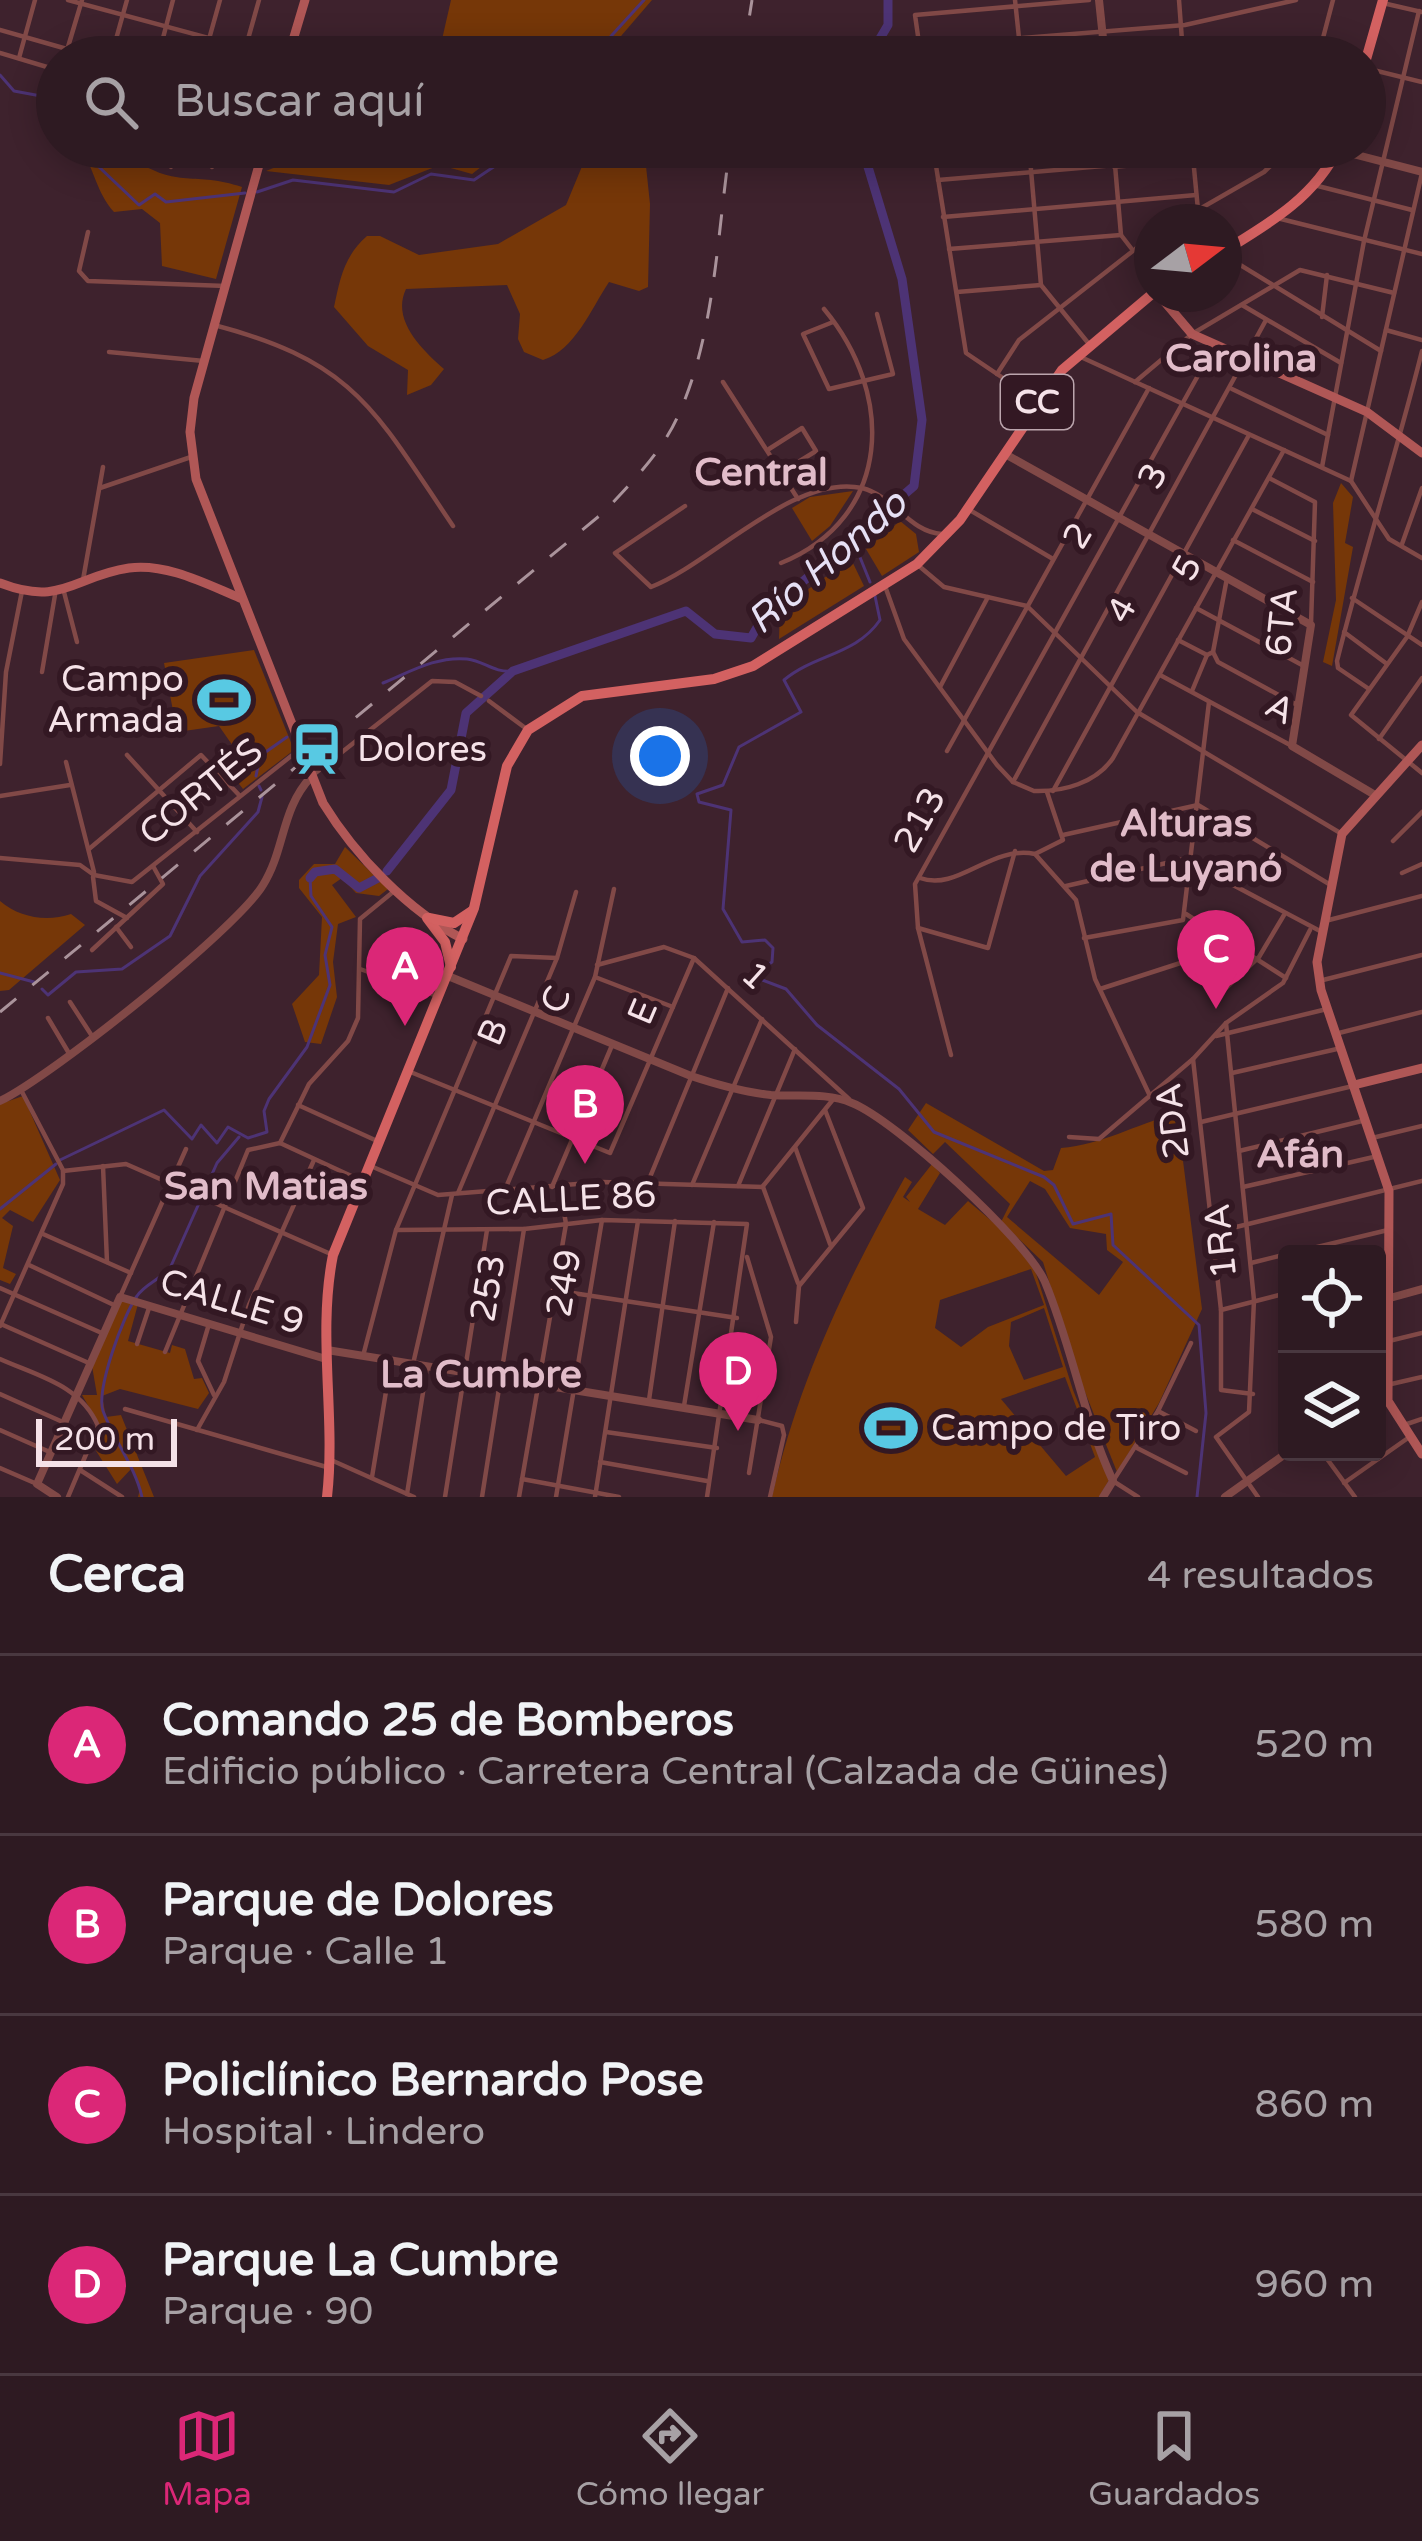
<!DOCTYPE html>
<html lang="es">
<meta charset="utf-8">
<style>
body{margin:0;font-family:"Varela Round",sans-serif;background:#3a272f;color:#f1f3f6}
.controls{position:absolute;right:36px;bottom:36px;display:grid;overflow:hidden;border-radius:12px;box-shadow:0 6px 30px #0003}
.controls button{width:108px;height:108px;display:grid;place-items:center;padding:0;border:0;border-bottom:3px solid #493840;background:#2e1a22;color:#f1f3f6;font:60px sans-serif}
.compass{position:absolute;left:1134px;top:204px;width:108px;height:108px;border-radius:50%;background:#2e1a22;box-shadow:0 6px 30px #0003;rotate:74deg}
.scale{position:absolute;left:36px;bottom:30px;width:141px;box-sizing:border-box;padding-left:12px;border:6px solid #f5e2e8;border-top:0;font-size:33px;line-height:42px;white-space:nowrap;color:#f5e2e8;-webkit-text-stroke:9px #331823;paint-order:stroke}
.you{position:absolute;left:660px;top:756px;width:42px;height:42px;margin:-30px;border:9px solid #fff;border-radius:50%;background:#1a73e8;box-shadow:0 0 0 18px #1a73e833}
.badge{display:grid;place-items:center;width:78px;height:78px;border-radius:50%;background:#db2777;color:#fff;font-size:39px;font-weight:700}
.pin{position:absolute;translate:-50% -99px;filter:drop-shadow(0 3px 6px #0008)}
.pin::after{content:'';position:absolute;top:63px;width:42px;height:36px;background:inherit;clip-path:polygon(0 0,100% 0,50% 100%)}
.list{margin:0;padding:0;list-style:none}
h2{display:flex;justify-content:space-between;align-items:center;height:156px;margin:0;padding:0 48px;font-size:51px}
h2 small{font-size:39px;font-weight:400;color:#a7a1a5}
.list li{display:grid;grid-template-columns:78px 1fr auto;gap:36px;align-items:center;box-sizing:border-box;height:180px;padding:0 48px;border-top:3px solid #493840}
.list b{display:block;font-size:45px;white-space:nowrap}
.list p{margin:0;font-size:39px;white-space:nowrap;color:#a7a1a5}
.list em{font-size:39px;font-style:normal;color:#a7a1a5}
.icon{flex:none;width:66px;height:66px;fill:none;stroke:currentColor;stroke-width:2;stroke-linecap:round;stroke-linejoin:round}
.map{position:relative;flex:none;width:1422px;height:1497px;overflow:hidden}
.search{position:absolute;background:#2e1a22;box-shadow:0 6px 30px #0003;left:36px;right:36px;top:36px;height:132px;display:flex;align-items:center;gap:30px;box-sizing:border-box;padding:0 42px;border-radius:66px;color:#a7a1a5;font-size:45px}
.sheet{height:876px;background:#2e1a22}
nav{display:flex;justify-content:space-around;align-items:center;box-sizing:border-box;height:168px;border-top:3px solid #493840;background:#2e1a22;font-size:33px;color:#a7a1a5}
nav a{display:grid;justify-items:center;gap:6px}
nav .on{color:#db2777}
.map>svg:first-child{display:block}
</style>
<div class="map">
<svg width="1422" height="1497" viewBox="0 0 1422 1497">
<rect width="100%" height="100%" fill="#3e222d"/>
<g fill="#763708" fill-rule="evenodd">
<path d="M451 0H652L603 57H438Z"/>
<path d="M81 147H138L134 159C177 189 195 171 242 187L216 279 162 266 160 223 142 209 114 212C97 193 94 170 81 147Z"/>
<path d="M325 147H507L472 174 440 165 389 185 266 171Z"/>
<path d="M590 147H644L650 204 648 287 639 291 609 282C591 309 575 350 543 360L524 352 518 339 520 314 507 285 406 289C391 320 422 350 444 369L431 385 407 395 408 370 368 346 334 307C340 279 344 256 367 236H380L419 255 498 244 566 205Z"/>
<path d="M1341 483 1353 497 1345 543 1353 547 1332 666 1323 662 1336 600 1333 503Z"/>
<path d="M853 491 830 526 812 541 792 508 810 497Z"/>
<path d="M900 521 916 534 919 552 882 576 866 549Z"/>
<path d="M851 559 864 586 779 639 780 609Z"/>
<path d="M254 650 294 750 243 789 229 771 242 759 219 726 177 732 164 663Z"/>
<path d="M345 847 388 889 379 896 356 893 342 878 332 885 356 917 338 924 333 962 337 997 321 1044 305 1042 292 1004 319 975 322 917 299 888V880L314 864H335Z"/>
<path d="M0 901C20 918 47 922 71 914L85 925 9 990 0 991Z"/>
<path d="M23 1096 60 1180 33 1222 10 1210 2 1218 13 1226 3 1268 16 1274 10 1284 0 1280V1104Z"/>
<path d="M926 1103 1044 1171 1053 1170 1061 1148C1102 1145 1135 1124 1177 1114L1202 1309 1159 1403 1117 1472 1077 1372 1043 1262 1001 1222 1010 1204 945 1142 933 1154 908 1130ZM1030 1181 1045 1189 1070 1228 1106 1234 1107 1250 1123 1262 1099 1295 1007 1217Z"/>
<path d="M932 1164 940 1173 918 1209 945 1225 968 1201 1014 1240 1034 1267 1073 1390 1109 1480 1099 1497H772C799 1379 846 1282 905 1177L912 1182 903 1197 910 1202 906 1197ZM1031 1269 1044 1305 988 1327 961 1347 935 1328 940 1300ZM1044 1308 1063 1367 1024 1380 1009 1346 1011 1322ZM1065 1377 1095 1457 1066 1476 1001 1399Z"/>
<path d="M121 1300 138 1304 128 1341 170 1353 172 1345 185 1349 194 1379 202 1378 209 1393 198 1409 120 1389 102 1396 106 1417 121 1415 154 1497H138L140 1489 131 1469 117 1484 93 1446 100 1426 82 1395H97L92 1366Z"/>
</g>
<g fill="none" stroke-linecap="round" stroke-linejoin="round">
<g stroke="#4d3375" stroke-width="3">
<path d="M592 57 644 0"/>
<path d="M0 75 14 91 57 99"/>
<path d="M90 147 99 167 139 205 155 194 166 202 245 193"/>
<path d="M257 192 293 180 394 192 431 174 474 180 501 162 506 147"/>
<path d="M853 540 870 582"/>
<path d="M875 596 880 620C856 655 815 654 784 680L801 712 739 747 723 785 697 794 699 802 731 810 723 909 742 942 765 940 773 948 772 962 758 972 760 979 786 989 817 1025 899 1089 934 1132 1044 1177 1054 1185 1073 1224 1111 1214 1113 1245 1199 1325 1206 1413 1197 1497"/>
<path d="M383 683C410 672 436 656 467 659 485 661 493 673 513 671"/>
<path d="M256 776 260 756 287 737"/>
<path d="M259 786 261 790"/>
<path d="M0 973 34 982"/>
<path d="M42 989 48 995 76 972 122 969 170 936 200 876 258 812 262 797"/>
<path d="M60 1160 164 1110 192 1139 201 1125 217 1143 228 1127 248 1138 267 1132 264 1111 269 1099 307 1047 330 985 325 955 332 927 311 896 310 878"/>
<path d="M0 1209 56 1164"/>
<path d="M142 1497C135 1466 114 1441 103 1411 96 1390 123 1315 137 1296 146 1283 161 1280 171 1266L217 1163 239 1137"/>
</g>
<g stroke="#4d3375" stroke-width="9">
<path d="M869 57 888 25V0"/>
<path d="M387 871 451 790 466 713 513 671 686 611 715 634 751 638 775 596 800 584 914 486 922 420 902 279 862 147"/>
<path d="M310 878 315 872 335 869 359 888 380 877"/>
</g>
<g stroke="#814947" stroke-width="4.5">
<path d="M68 0 279 57"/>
<path d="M1015 0 1021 57"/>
<path d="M1179 0 1183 54"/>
<path d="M1387 4 1422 12"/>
<path d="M0 30 67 49"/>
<path d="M920 46 1185 25 1296 0"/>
<path d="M0 53 57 70"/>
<path d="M65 57 82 0"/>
<path d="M111 57 127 0"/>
<path d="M158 57 173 0"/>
<path d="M204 57 220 0"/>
<path d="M243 57 259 0"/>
<path d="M921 57 915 15 1089 0"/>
<path d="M1318 57 1333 0"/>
<path d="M19 58 35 0"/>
<path d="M1365 68 1422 82"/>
<path d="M933 147 966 353 1037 401"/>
<path d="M1029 147 1041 285 1089 344"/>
<path d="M1192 147 1198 210 1204 222"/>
<path d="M171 167 179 147"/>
<path d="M212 167 217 147"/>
<path d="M938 180 1115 165 1121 235 1131 248"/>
<path d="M1314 185 1412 210"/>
<path d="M943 217 1196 195"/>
<path d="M1277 218 1422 254"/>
<path d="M1177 222 1264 172 1285 152"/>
<path d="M88 232 79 271 88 281 226 286"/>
<path d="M949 249 1121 235"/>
<path d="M1224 255 1381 351"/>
<path d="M957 292 1041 285"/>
<path d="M1242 305 1341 363"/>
<path d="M1322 317 1327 275"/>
<path d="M833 322 803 334 829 389 893 374 877 314"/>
<path d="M214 325C356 362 375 411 453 526"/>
<path d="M1386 330 1422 340"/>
<path d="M109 352 204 361"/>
<path d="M1083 358 1351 481 1389 539 1422 558"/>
<path d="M997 374 1019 340 1152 236"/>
<path d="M723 382 798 499"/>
<path d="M1135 382 1192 334 1300 270 1394 293"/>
<path d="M1232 389 1328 435"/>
<path d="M769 449 802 428 816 451 782 472"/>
<path d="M1322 467 1364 241 1419 11"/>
<path d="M1269 478 1315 502 1311 624"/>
<path d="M1351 481 1422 173"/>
<path d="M100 488 191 457"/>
<path d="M685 506 615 553 651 587C711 564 794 473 862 488 894 496 909 532 942 534"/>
<path d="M968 509 1053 559"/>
<path d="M1252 509 1315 541"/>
<path d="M1233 540 1313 582"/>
<path d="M1402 544 1422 488"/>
<path d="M781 563C893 517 895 394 824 309"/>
<path d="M919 566 944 587 1027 606 1137 712 1342 834"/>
<path d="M83 580 103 467"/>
<path d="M885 586 904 639 997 765 1013 782 1034 791C1063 792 1096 783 1113 758L1284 450"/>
<path d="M64 592 77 642"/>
<path d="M1352 598 1422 645"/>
<path d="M1422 602 1407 637 1351 715 1422 773"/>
<path d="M1196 608 1302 665"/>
<path d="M1344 632 1387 664"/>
<path d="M1178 640 1207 655 1213 652 1218 662 1299 706"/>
<path d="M1213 652 1227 578"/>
<path d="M42 672 55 595"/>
<path d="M1160 675 1292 746"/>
<path d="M940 687 988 597"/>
<path d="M1369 689 1338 668 1337 661C1363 557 1396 455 1422 351"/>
<path d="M1192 691 1207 655"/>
<path d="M489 701 528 730"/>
<path d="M1379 739 1422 678"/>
<path d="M947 751 1149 388"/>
<path d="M127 755 197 832"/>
<path d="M66 762 94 872"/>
<path d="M0 764 6 672 22 591"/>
<path d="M313 775 432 681 455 682 481 696"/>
<path d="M1013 782 1266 320"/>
<path d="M1053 791 1249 435"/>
<path d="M0 796 70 785"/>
<path d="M1063 835 1198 805 1329 884"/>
<path d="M1393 841 1422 812"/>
<path d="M89 849 201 755 239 795"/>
<path d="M1035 854 1063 840 1047 792"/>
<path d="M0 858 80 865 94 875 132 882 300 749"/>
<path d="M1402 873 1422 864"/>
<path d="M93 877 96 901 127 918"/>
<path d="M920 878C958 892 990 845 1035 854L1076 900 1095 979 1150 1096"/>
<path d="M1066 886 1184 859 1320 931"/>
<path d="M1186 914 1286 978"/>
<path d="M1329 920 1422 896"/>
<path d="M116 927 131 947"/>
<path d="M918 928 988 948 1015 851"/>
<path d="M1084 938 1183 920 1209 702"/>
<path d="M92 950 163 884 153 866"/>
<path d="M597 965 664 947 694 958 849 1099"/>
<path d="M360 969 434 995"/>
<path d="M595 977 673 1007"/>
<path d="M1323 980 1422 955"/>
<path d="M1226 988 1259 957 1284 915"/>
<path d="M1100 989 1236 945"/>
<path d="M70 1002 92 1036"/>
<path d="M48 1018 70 1055"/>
<path d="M1226 1023 1254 1300 1249 1412 1216 1437 1258 1497"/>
<path d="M1335 1034 1422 1012"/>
<path d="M1216 1036 1327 1009"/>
<path d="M951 1055 918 928 915 884 1215 345"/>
<path d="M1193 1059 1221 1310V1390L1253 1394"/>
<path d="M408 1071 610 1153 694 958"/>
<path d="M1232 1073 1337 1049"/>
<path d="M21 1090 63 1170"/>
<path d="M298 1105 375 1140"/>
<path d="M1201 1122 1353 1086"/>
<path d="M1069 1137 1099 1139 1193 1059 1226 1023 1283 983 1310 930"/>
<path d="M1372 1138 1422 1126"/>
<path d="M280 1143 309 1084 348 1041 358 1018 360 919 393 892"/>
<path d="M280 1143 360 1180"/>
<path d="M795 1147 830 1244"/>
<path d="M1239 1151 1362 1121"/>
<path d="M103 1166 107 1262"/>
<path d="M373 1167 438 1195 602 1182 763 1187"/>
<path d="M63 1171 126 1164 333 1255"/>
<path d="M648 1182 728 988"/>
<path d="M692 1185 762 1019"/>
<path d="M738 1186 795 1049"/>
<path d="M763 1186 835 1097"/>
<path d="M552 1187 613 1043"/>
<path d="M763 1187 798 1283"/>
<path d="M1243 1187 1378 1156"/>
<path d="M504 1192 595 977 614 889"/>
<path d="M458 1193 557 958 576 892"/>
<path d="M396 1230 524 1229 602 1220 747 1224 707 1497"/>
<path d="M1212 1233 1422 1181"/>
<path d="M43 1234 131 1273"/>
<path d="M1288 1254 1388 1230"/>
<path d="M747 1257 771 1337 749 1473"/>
<path d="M1251 1263 1287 1254"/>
<path d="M29 1265 116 1306"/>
<path d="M0 1288 104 1334"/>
<path d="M553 1290 737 1318"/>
<path d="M120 1297 186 1149"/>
<path d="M1221 1310 1287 1293"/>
<path d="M796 1322 799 1286 863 1208 825 1110"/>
<path d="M209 1324 198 1361 214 1395"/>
<path d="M3 1325 91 1364"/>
<path d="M0 1326 63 1184V1171"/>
<path d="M1389 1341 1422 1333"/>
<path d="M137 1344 150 1305"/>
<path d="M165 1352 248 1150 280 1143"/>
<path d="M363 1356 396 1230 511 956 557 958"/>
<path d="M0 1359C38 1376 81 1385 98 1426L68 1497"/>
<path d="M413 1364 452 1195"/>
<path d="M1387 1385 1422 1377"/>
<path d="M0 1394 65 1423"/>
<path d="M649 1400 675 1221"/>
<path d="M684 1406 714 1222"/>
<path d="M125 1409 330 1468"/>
<path d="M1158 1411 1196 1431"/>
<path d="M759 1420 782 1426 784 1435 770 1497"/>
<path d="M1407 1424 1422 1419"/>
<path d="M0 1430 52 1453"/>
<path d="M197 1430 224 1382 249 1305 314 1160"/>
<path d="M606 1432 717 1448"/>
<path d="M1137 1448 1186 1473"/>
<path d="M1322 1452 1355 1497"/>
<path d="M331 1460 414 1497"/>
<path d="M600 1462 707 1481"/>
<path d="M0 1468 37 1484"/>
<path d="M80 1470 122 1497"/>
<path d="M372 1477 391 1361"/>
<path d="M522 1479 619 1497"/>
<path d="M1344 1483 1408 1438"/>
<path d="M407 1494 427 1367"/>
<path d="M445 1497 487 1230"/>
<path d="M482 1497 524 1229"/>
<path d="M519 1497 566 1224 560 1189"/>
<path d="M556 1497 602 1220"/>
<path d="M595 1497 638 1221"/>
<path d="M1138 1497 1113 1481 1158 1411 1191 1343"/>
</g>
<g stroke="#814947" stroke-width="8">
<path d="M1099 0 1105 57"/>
<path d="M1182 57 1322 46 1364 57"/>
<path d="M1113 147 1115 165 1317 147"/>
<path d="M1326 147 1422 172"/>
<path d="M1005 454 1311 625 1292 746 1375 795"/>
<path d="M448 976 691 1076C718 1085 742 1092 771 1095 798 1097 826 1092 852 1103 895 1120 1027 1240 1045 1282 1072 1347 1083 1416 1113 1481L1103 1497"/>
<path d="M0 1101C50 1077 236 930 263 885 285 850 281 809 311 777"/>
<path d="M1390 1298 1422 1289"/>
<path d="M327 1350 758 1420"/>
<path d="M57 1497 37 1484 120 1297 326 1359"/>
<path d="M1225 1497 1288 1452"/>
</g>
<g stroke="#b05756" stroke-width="9">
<path d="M288 57 305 0"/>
<path d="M264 147 194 398 190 432 196 479 323 803C355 855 408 911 463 939"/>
<path d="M1158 294 1192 334 1367 412 1422 453"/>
<path d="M0 583C62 607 74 576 129 568 167 563 206 584 240 598"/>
<path d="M1422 745 1342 834 1317 962 1321 990 1389 1191 1388 1401 1422 1454"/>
<path d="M1354 1085 1422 1068"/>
</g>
<g stroke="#d36161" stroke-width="10">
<path d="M1365 63 1383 0"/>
<path d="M1224 251C1270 223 1315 197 1339 147"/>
<path d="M427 918 445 942 451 967"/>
<path d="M429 918 454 923 472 911"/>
<path d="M327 1497C336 1416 317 1335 333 1255L474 908 507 766 528 730 582 696 714 679 753 666 917 564 960 520 1062 370 1152 294"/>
</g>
<g stroke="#aa939b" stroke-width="3" stroke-dasharray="21 21" stroke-linecap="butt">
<path d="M743 57 752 0"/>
<path d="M0 1012 604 512C630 484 661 453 677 418 715 337 717 235 730 147"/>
</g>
</g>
<defs>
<g id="stadium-bare" transform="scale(4.14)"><path d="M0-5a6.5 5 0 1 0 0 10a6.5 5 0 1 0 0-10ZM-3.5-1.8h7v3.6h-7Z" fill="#58c9e3" stroke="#331823" stroke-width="2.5" paint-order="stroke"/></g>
<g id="station-bare" transform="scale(4.14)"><path d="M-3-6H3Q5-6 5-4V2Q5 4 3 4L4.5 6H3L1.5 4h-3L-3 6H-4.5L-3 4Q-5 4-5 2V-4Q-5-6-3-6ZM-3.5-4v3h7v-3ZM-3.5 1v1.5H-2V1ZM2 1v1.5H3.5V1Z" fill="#58c9e3" stroke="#331823" stroke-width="2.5" paint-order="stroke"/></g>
</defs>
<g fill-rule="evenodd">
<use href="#stadium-bare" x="224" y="700"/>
<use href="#station-bare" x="317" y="749"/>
<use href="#stadium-bare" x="891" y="1428"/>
</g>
<g text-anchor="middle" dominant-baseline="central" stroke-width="12" stroke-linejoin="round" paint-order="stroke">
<rect fill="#331823" stroke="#bba5ad" stroke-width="3" x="1001" y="375" width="72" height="54" rx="9"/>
<g font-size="33" font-weight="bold" fill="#f5e2e8">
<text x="1037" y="402">CC</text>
</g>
<g font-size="36" fill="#f5e2e8" stroke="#331823">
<text transform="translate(1153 476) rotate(-61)">3</text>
<text transform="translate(1078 536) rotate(-60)">2</text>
<text transform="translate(1187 568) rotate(-61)">5</text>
<text transform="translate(1122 610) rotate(-61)">4</text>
<text transform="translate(1282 622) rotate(-84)">6TA</text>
<text transform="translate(1280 709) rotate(28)">A</text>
<text transform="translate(201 792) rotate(-39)">CORTÉS</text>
<text transform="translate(920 820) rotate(-61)">213</text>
<text transform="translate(755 976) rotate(42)">1</text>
<text transform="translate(556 1000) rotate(-67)">C</text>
<text transform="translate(643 1012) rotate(-67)">E</text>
<text transform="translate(493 1032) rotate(-67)">B</text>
<text transform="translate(1173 1121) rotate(-97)">2DA</text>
<text transform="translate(571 1199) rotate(-3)">CALLE 86</text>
<text transform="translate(1221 1241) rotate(-96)">1RA</text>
<text transform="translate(564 1283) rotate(-81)">249</text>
<text transform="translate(488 1288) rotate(-81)">253</text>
<text transform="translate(232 1302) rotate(17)">CALLE 9</text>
</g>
<g font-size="36" fill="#f5e2e8" stroke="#331823" text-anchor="start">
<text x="184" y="679" text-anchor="end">Campo<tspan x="184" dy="41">Armada</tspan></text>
<text x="357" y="749">Dolores</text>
<text x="931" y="1428">Campo de Tiro</text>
</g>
<g font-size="39" font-weight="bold" fill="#e1bcc9" stroke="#331823">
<text x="1241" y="358">Carolina</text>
<text x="761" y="472">Central</text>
<text x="1186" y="823">Alturas<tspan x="1186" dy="45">de Luyanó</tspan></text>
<text x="1300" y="1154">Afán</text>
<text x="266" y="1186">San Matias</text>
<text x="481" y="1374">La Cumbre</text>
</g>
<g font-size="39" font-style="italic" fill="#e6e0f5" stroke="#331823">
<text transform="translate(827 562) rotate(-41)">Río Hondo</text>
</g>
</g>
</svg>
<div class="controls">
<button><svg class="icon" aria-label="locate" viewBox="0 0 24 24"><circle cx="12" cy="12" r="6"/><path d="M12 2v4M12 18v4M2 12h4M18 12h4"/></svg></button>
<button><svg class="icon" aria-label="layers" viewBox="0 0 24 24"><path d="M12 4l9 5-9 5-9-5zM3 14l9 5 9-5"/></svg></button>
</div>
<svg class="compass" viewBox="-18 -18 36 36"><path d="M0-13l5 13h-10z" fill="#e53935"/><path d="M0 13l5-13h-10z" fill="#a7a1a5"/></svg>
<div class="scale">200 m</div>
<div class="you"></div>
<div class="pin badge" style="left:405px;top:1026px">A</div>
<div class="pin badge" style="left:585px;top:1164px">B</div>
<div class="pin badge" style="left:1216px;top:1009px">C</div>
<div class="pin badge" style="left:738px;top:1431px">D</div>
<div class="search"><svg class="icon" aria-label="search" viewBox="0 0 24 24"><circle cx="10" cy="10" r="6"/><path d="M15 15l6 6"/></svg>Buscar aquí</div>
</div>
<section class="sheet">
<h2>Cerca<small>4 resultados</small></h2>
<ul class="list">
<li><span class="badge">A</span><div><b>Comando 25 de Bomberos</b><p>Edificio público · Carretera Central (Calzada de Güines)</p></div><em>520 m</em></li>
<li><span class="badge">B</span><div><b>Parque de Dolores</b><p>Parque · Calle 1</p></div><em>580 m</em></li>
<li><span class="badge">C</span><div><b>Policlínico Bernardo Pose</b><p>Hospital · Lindero</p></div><em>860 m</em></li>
<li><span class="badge">D</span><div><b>Parque La Cumbre</b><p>Parque · 90</p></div><em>960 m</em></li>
</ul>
</section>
<nav>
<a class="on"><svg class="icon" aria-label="map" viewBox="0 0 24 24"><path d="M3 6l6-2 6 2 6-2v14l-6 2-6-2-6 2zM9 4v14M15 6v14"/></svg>Mapa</a>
<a><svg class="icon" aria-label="directions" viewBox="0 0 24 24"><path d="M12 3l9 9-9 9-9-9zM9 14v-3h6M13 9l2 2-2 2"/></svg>Cómo llegar</a>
<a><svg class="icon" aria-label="saved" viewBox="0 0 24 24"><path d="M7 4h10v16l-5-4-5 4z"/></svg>Guardados</a>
</nav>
